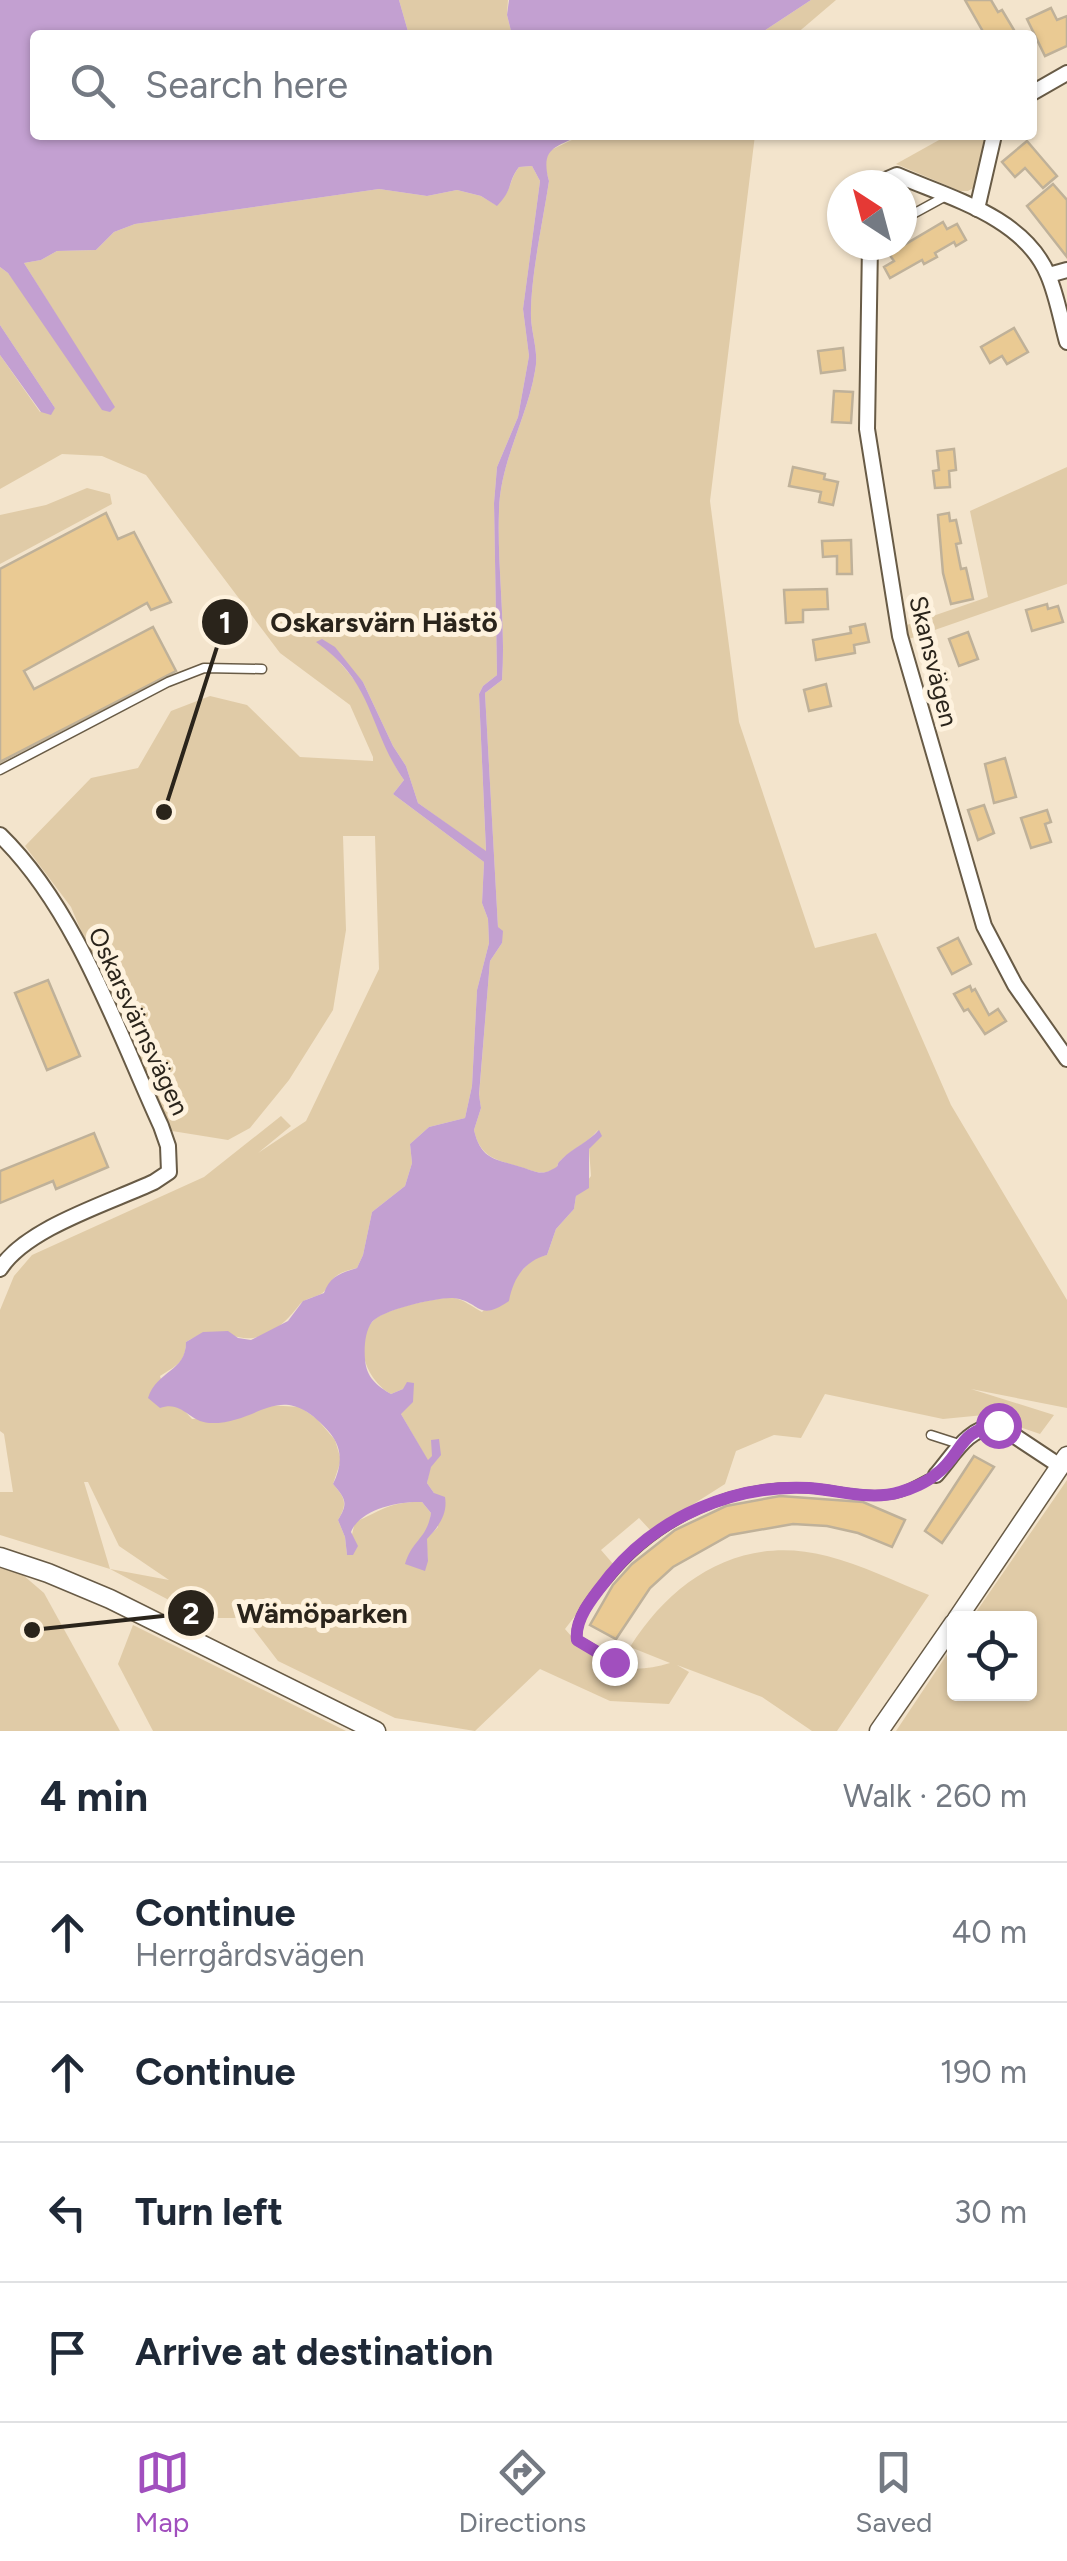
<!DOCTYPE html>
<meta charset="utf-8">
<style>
body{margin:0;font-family:Figtree,sans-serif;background:#f6f6f7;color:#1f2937}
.controls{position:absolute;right:30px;bottom:30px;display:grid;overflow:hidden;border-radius:10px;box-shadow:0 2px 8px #0004}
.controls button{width:90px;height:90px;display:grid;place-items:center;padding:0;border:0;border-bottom:2px solid #e0e1e3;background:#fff;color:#1f2937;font:50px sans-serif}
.compass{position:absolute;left:827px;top:170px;width:90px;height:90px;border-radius:50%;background:#fff;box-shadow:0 2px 8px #0004;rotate:324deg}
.stop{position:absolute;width:30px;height:30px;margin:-22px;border:8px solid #a14fbe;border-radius:50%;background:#fff}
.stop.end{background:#a14fbe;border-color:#fff;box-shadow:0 2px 10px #0008}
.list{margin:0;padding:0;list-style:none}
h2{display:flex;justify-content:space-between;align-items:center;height:130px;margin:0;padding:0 40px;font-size:42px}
h2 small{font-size:32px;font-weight:400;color:#747a83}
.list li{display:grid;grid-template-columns:65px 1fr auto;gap:30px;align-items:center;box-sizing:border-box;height:140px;padding:0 40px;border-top:2px solid #e0e1e3}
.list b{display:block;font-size:38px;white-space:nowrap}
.list p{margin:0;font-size:32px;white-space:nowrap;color:#747a83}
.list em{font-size:32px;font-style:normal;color:#747a83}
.icon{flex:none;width:55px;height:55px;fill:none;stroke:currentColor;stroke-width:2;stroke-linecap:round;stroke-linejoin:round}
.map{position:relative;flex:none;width:1067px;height:1731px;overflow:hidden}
.search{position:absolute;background:#fff;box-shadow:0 2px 8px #0004;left:30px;right:30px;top:30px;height:110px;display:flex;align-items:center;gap:25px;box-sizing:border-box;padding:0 35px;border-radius:10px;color:#747a83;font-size:38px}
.sheet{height:690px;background:#fff}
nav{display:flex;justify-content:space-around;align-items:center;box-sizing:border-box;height:140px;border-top:2px solid #e0e1e3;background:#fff;font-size:28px;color:#747a83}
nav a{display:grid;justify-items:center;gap:5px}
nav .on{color:#a14fbe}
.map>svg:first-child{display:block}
</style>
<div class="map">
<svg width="1067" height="1731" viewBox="0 0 1067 1731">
<rect width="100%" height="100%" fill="#f3e4cc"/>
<g fill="#e0cba7" fill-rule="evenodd">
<path d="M399 0H508L507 15 512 35H409Z"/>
<path d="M811 0H836L795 35H758Z"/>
<path d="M582 135H755L710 501 739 722 815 948 876 933 951 1105 1067 1300V1408L971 1389 1054 1415 1040 1434 984 1415 943 1419 825 1394 801 1438 774 1435 736 1451 725 1484 651 1531 639 1518 601 1550 614 1565 565 1629C595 1665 625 1677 670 1663L630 1647C674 1577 743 1534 827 1556 862 1565 896 1582 929 1595L837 1731H812L762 1697 677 1665 689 1672 669 1704 610 1701 540 1669 475 1731 395 1718 278 1661 245 1618H203L110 1569 0 1535V1492H13L4 1434 0 1431V1310L14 1276 32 1255 204 1177 281 1116 291 1126 258 1153 306 1121 379 969 375 836H343L346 930 333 1010 289 1080 250 1128 228 1140 172 1131 116 1014 71 907 25 846 91 778 138 768 171 711 210 696 247 705 300 757 373 761V757L350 705 280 653 146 475 102 456 62 454 0 489V355L40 412 55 408 0 325V267L8 273 114 408 24 263 41 260 57 251 96 250 114 232 135 224 379 189 427 196 457 190 481 196 496 205C514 189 507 183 519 167L532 166 540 181 523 309 529 356 518 417 497 467 494 503 497 675 483 686 479 694 486 852 418 803 406 766 393 746 363 682 331 652C347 671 364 689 374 713 383 736 389 759 404 780L393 794 484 862 482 903 488 919 489 943 477 990 472 1086 465 1118 429 1127 410 1144 412 1163 405 1186 372 1212 363 1255 357 1268C350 1270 340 1272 335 1277 329 1282 328 1290 321 1294 313 1298 306 1298 300 1304 289 1318 282 1326 266 1334 234 1349 224 1318 186 1342 186 1362 176 1366 160 1376L169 1405 181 1407 192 1419 238 1417 267 1405 300 1407 317 1419 335 1440 341 1460 333 1484C345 1498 348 1503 338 1520L345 1537 347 1555 355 1522C381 1511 390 1501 422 1502L431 1513 429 1529 416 1544 428 1561 426 1539 438 1527 434 1493 427 1483 432 1457 428 1461 401 1414 403 1389 391 1394C368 1381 352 1346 373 1321 381 1310 440 1296 454 1298 463 1299 474 1308 482 1312L534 1258 547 1255 556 1229 574 1209 576 1196 591 1176 589 1149 598 1130C587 1144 572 1149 561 1160 554 1167 561 1167 550 1171 539 1175 531 1170 520 1167 497 1160 480 1158 474 1130L481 1108 479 1096 490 961 502 943 498 927 485 693 502 680C506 623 497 567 499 511 500 461 527 419 535 371 539 353 532 336 531 318 530 279 543 221 549 181L544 162 549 151ZM84 1482H88L119 1546 169 1580 110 1569Z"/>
<path d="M948 135H987L975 187 968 191H960L896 164Z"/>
<path d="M1067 467V584L906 640 904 626 988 597 970 511Z"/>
<path d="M87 488 110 494 112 504 0 564V515L46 505Z"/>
<path d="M1067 1480V1731H896L954 1644V1694H1030V1619L972 1618Z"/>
<path d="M0 1568 23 1575 44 1593 120 1731H0Z"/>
<path d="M133 1625 346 1731H153L118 1664Z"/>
</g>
<g fill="#c3a0d1">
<path d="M0 0H399L409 35H35V135H582C555 147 540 148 549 181 543 221 530 279 531 318 532 336 539 353 535 371 527 419 500 461 499 511 497 568 506 623 502 680L485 693 498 927 503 931 502 943 490 961 479 1095 481 1108 474 1130C481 1161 497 1159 521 1167 532 1170 540 1176 551 1170 563 1164 553 1167 562 1159 574 1147 587 1143 599 1130L602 1136 589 1149V1188L576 1196 574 1209 556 1229 547 1255C524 1261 513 1279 509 1301 477 1323 481 1301 453 1298 438 1297 381 1310 372 1322 365 1331 364 1348 365 1359 366 1377 377 1386 391 1394L403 1389 407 1382 414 1383 413 1402 401 1414 428 1460 432 1456 431 1440 439 1439 441 1455 431 1467 427 1483 434 1493 445 1497C448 1515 438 1527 427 1539L428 1561 425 1571 405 1564C412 1540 427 1539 431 1513L422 1502C399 1501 360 1509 351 1532L358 1546 353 1555H347L345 1537 338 1520C349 1503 345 1498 333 1484 342 1466 343 1449 330 1433 280 1375 261 1425 209 1423 188 1421 182 1400 160 1408L148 1398C157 1370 186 1372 186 1342L203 1332 228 1331 238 1338 251 1340 288 1321 303 1301 324 1293C330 1276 341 1273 357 1268L363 1255 372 1212 405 1186 412 1163 410 1144 429 1127 465 1118 472 1086 477 990 489 943 488 919 482 903 484 862 393 794 404 780C368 729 375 683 316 642L322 639 335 647 363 682 393 746 406 766 418 803 486 851 479 694 483 686 497 675 494 503 497 467 518 417 529 356 523 309 540 181 532 166 519 167C507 182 514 189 497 206L481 196 457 190 427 196 379 189 135 224 114 232 96 250 57 251 41 260 24 263 115 407 110 412 102 410 8 273 0 267Z"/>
<path d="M509 0H811L758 35H512L507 15Z"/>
<path d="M0 325 55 408 51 415 41 412 0 355Z"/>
</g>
<g fill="#eaca93" stroke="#bfb199" stroke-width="2.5">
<path d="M965 0H991L998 12 1002 10 1017 35H985Z"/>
<path d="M1051 8 1057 20 1067 16V46L1045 56 1027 19Z"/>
<path d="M1027 141 1057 176 1043 188 1025 168 1015 177 1002 162Z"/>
<path d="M1053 184 1067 200V257L1027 206Z"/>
<path d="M943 222 947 229 957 224 966 240 956 246 954 242 935 253 937 257 924 264 922 260 890 278 884 267 894 261 889 254Z"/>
<path d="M1014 328 1028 352 1007 364 1002 356 990 363 981 347Z"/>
<path d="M843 348 845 370 821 373 818 351Z"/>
<path d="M834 391 853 392 851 423 832 422Z"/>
<path d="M954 449 956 470 949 471 950 487 935 488 933 471 939 470 937 451Z"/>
<path d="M793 467 825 474 824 479 838 482 833 505 819 502 821 492 789 486Z"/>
<path d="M106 513 118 539 134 532 171 602 151 610 147 603 24 671 34 689 153 627 176 671 0 762V569Z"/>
<path d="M949 513 950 521 956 520 961 543 956 544 961 569 966 568 973 599 951 604 943 573 938 515Z"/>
<path d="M851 540 852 574H837V556L823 557 822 541Z"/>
<path d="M827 589 828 609 803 610V622L786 623 784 590Z"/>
<path d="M1047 604 1048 609 1058 606 1063 622 1032 631 1026 610Z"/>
<path d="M865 624 869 642 854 645 855 653 816 660 813 640 851 633 850 627Z"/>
<path d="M968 632 978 659 959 666 949 639Z"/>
<path d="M826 684 831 706 809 711 804 690Z"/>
<path d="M1005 758 1016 797 994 803 985 764Z"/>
<path d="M984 805 994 833 978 840 968 810Z"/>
<path d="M1047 810 1051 822 1045 824 1051 842 1031 848 1021 818Z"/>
<path d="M958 938 971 964 952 974 938 948Z"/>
<path d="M48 980 80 1056 47 1070 15 993Z"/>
<path d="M970 986 972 991 975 989 989 1015 998 1009 1006 1021 985 1034 968 1009 964 1011 954 994Z"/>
<path d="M94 1133 108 1167 56 1189 53 1181 0 1203V1171Z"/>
<path d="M974 1456 994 1467 942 1543 925 1531Z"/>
<path d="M780 1496 863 1502 905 1520 892 1547 858 1533 827 1526 793 1524 730 1535 673 1567 650 1588 616 1639 590 1625 613 1585 632 1564 675 1530 726 1506Z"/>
</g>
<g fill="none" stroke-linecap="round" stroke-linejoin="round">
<g stroke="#685b46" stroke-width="11">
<g id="service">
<path d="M902 220 946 196"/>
<path d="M0 770 168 682 204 668 262 669"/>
<path d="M931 1435 959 1444"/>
<path d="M615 1662 577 1640C574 1619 593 1596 607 1580 655 1520 731 1483 809 1488 840 1490 871 1501 901 1492 913 1488 925 1480 936 1475"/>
</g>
</g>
<g stroke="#685b46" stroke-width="18">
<g id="minor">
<path d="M1032 93 1067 73"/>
<path d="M874 185 897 175C950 198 1024 217 1048 275 1057 296 1061 320 1067 342"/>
<path d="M977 209 994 135"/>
<path d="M870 245 867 429 900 636 984 926 1015 985 1067 1059"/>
<path d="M1049 275 1067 270"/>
<path d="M0 835C76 909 117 1030 161 1126L168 1146 169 1172 154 1182C109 1203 26 1228 0 1269"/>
<path d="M936 1475C956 1452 966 1429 998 1425L1060 1466"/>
</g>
</g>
<g stroke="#685b46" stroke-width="21">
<g id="tertiary">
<path d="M0 1557 48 1573 110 1599 376 1731"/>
<path d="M957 1619 1067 1456"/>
<path d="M879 1731 954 1623"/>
</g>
</g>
<use href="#service" stroke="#fff" stroke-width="8"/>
<use href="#minor" stroke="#fff" stroke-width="14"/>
<use href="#tertiary" stroke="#fff" stroke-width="18"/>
</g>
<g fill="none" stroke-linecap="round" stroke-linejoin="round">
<path stroke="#a14fbe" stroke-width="12" d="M614 1662 577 1640C574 1617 597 1592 611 1574 658 1517 734 1484 809 1488 839 1490 870 1501 900 1492 911 1489 927 1482 935 1475 963 1455 957 1430 998 1425"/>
</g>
<g text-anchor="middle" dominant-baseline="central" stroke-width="10" stroke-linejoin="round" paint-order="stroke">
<g font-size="25" fill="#2a241b" stroke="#fef2de">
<text transform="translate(934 661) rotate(76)">Skansvägen</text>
<text transform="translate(139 1021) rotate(65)">Oskarsvärnsvägen</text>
</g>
</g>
<path fill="none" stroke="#2a241b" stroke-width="4" d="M164 812L225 622M32 1630L191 1613"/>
<g fill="#2a241b" stroke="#fef2de" stroke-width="4">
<circle cx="164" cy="812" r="10"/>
<circle cx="32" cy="1630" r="10"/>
<circle cx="225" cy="622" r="25"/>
<circle cx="191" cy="1613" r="25"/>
</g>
<g font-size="30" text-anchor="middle" font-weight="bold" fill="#fff">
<text x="225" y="633">1</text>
<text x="191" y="1624">2</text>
</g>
<g font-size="28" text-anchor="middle" font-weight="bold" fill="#2a241b" stroke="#fef2de" stroke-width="10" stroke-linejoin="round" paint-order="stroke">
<text x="384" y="632">Oskarsvärn Hästö</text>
<text x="322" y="1623">Wämöparken</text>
</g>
</svg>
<div class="controls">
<button><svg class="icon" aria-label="locate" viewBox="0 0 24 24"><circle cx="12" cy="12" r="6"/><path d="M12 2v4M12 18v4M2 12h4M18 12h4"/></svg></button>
</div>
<svg class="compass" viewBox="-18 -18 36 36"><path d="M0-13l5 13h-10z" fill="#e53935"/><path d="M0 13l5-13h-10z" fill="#747a83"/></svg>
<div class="stop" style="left:998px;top:1425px"></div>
<div class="stop end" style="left:614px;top:1662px"></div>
<div class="search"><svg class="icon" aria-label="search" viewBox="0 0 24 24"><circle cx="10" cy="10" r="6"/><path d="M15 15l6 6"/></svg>Search here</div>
</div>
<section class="sheet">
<h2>4 min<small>Walk · 260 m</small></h2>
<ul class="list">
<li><svg class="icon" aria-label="ahead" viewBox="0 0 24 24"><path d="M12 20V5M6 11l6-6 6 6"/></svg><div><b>Continue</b><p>Herrgårdsvägen</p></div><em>40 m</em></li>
<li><svg class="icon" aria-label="ahead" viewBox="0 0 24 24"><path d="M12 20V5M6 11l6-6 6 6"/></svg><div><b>Continue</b></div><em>190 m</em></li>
<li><svg class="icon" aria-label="left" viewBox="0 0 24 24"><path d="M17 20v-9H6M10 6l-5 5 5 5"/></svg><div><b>Turn left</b></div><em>30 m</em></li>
<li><svg class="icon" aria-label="arrive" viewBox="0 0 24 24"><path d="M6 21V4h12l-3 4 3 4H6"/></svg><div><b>Arrive at destination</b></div></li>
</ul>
</section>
<nav>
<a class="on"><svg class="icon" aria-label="map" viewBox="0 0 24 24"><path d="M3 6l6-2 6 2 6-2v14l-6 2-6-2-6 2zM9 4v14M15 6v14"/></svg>Map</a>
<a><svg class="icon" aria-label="directions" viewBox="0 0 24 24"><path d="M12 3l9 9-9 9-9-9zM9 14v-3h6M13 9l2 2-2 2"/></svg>Directions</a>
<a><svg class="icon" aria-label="saved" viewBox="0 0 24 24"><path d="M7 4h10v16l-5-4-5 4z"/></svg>Saved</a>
</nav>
